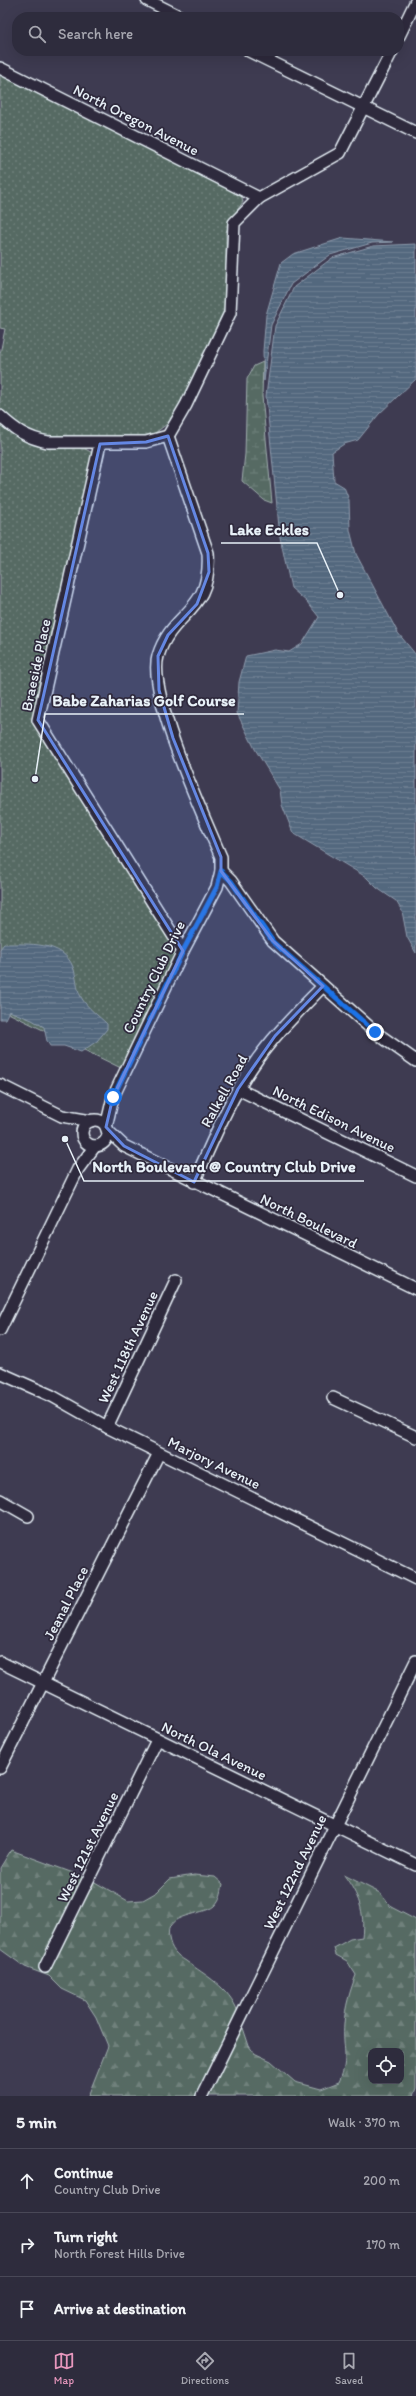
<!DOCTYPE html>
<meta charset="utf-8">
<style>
body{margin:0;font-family:Itim,sans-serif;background:#363444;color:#f1f3f6}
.controls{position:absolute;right:12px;bottom:12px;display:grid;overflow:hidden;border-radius:8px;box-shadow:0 4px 16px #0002}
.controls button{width:36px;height:36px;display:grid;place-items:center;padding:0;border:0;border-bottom:1px solid #494857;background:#2e2c3d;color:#f1f3f6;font:20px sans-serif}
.stop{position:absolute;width:12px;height:12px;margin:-9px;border:3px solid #1a73e8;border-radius:50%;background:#fff}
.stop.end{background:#1a73e8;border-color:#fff;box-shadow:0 1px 4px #0008}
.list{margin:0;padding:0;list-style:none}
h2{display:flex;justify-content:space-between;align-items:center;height:52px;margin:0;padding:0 16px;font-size:17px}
h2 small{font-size:13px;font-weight:400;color:#a7a7b0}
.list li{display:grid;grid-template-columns:26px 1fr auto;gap:12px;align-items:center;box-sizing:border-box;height:64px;padding:0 16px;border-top:1px solid #494857}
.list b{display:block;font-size:15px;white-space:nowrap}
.list p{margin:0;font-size:13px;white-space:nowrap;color:#a7a7b0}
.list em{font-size:13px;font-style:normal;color:#a7a7b0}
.icon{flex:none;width:22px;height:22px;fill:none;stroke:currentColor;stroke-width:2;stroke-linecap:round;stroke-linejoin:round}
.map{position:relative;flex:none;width:416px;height:2096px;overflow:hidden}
.search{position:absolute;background:#2e2c3d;box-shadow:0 4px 16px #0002;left:12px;right:12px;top:12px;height:44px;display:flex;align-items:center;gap:10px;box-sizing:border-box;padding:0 14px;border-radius:16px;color:#a7a7b0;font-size:15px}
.sheet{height:244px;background:#2e2c3d}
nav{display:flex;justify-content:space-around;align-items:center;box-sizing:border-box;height:56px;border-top:1px solid #494857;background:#2e2c3d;font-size:11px;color:#a7a7b0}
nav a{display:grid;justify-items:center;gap:2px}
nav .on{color:#e797bd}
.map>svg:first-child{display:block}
</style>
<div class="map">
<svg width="416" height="2096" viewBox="0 0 416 2096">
<defs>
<pattern id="grass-dots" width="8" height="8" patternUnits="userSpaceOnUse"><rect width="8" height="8" fill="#576b64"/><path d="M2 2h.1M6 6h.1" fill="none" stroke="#6f817b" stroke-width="1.8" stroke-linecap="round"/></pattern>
<pattern id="forest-firs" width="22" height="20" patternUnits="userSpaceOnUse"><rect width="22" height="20" fill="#576b64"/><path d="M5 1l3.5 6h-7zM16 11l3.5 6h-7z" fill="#6f817b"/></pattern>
<pattern id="wetland-marsh" width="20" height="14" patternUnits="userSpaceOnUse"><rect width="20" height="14" fill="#576b64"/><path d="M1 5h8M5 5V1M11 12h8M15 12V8" fill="none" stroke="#6f817b"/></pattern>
<pattern id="water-rules" width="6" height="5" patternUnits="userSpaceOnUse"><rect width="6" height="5" fill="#53677e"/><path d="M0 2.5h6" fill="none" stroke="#6c7d91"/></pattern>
</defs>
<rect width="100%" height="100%" fill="#3e3b51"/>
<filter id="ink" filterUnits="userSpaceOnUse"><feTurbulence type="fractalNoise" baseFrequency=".025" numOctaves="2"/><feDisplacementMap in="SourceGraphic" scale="8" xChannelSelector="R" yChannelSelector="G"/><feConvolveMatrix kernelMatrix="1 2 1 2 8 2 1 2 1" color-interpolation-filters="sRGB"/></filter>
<g filter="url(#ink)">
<g fill="url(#grass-dots)" stroke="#a0aeae">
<path d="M0 73 241 194 243 202 233 216 226 232 227 297 223 315 179 409 167 424 155 433 142 437 79 440 32 434 0 411V354L5 329 0 328Z"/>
<path d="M0 424 30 443 85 449 91 452 92 457 36 697V709L41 734 174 943 177 953 121 1068 0 1009Z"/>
</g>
<g fill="url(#forest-firs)" stroke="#a0aeae" fill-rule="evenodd">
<path d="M11 1850 84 1877 39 1969 48 1974 93 1881 128 1901 143 1900 157 1892 170 1879 194 1875 215 1877 223 1884C221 1893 221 1899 214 1906 203 1916 163 1912 169 1938 171 1949 176 1955 186 1961 206 1976 229 1987 238 2012L196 2096H88L108 2046 96 2017 85 2000 62 1989 49 1976 25 1967 0 1949V1868Z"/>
<path d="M344 1875 380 1893 391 1907 416 1920V2088L413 2096H207L242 2025 249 2046 254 2053 271 2061 295 2082 321 2089 339 2082C350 2058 342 2048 344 2024 345 2007 350 1991 356 1975L347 1961 336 1955 334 1948 350 1939 362 1937C365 1911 359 1896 344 1875ZM371 2051H401V2081H371Z"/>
</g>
<path fill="url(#wetland-marsh)" stroke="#a0aeae" d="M263 362 262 396 272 503 264 500 242 481 245 454 247 379 254 366Z"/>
<g fill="url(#water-rules)" stroke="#8f9eaf">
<path d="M343 238 393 242 372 243 330 255 291 284 271 325 264 381 263 351 266 315 281 263 293 254Z"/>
<path d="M416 244V379L379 414 358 440 344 444 332 452 334 481 344 487 349 500 350 530 356 554 398 633 416 655V953L407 937 402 911 396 901 377 888 366 877 293 833 282 805 280 790 255 749 237 713 239 682 246 656 275 650 289 652 302 644 319 617 307 602 291 588 280 537 266 396 275 326 294 287 332 258 373 246Z"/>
<path d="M4 944C28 944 63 941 73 967 77 977 76 988 81 997 87 1008 99 1016 107 1024V1029L97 1041 81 1052 64 1046H50L47 1041 44 1027 32 1020 9 1011 5 1019H0V949Z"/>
</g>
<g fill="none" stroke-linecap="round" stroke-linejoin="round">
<g stroke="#e8f1f8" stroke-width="14">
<g id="minor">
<path d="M147 0 181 17"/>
<path d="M399 36 416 1"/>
<path d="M249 51 416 133"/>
<path d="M0 68 259 198"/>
<path d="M0 416C15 430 27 438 48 442H146L168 436"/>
<path d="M168 436 186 405 230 313 234 223 259 198 340 153 392 51"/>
<path d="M100 444 38 720 183 951"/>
<path d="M221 871 231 881 273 941 375 1032 416 1061"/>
<path d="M0 1085 62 1116 91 1121"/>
<path d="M238 1089 416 1176"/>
<circle cx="95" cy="1133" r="13"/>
<path d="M106 1127 113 1097 183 951 217 887 221 871V857C204 817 147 694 158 656 172 610 212 614 208 553L168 436"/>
<path d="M107 1130 124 1146 416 1289"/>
<path d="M194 1182C212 1143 228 1102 252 1067 272 1037 298 1012 323 986"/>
<path d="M0 1330 78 1169 95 1146"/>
<path d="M0 1373 52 1396 107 1427 416 1579"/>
<path d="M333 1398 416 1437"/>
<path d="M107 1427 176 1280"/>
<path d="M0 1500 28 1516"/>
<path d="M0 1662 416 1865"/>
<path d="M0 1768 159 1453"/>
<path d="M45 1967 157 1740"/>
<path d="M202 2096 416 1661"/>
</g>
</g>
<use href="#minor" stroke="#2f2a3d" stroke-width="11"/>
</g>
</g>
<g fill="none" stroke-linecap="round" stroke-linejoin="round" filter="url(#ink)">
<path stroke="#1a73e8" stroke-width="5" d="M113 1097 183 951 217 887 221 871 231 881 273 942 375 1032"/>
</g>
<path fill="#6487e3" fill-opacity="0.2" stroke="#6487e3" stroke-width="3" stroke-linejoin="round" d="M168 436 208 553 209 572 197 604 168 635 158 656 159 690 173 738 221 857V871L273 941 323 986 275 1036 238 1089 194 1182 124 1146 106 1127 113 1097 183 951 38 720 100 444 146 442Z"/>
<g text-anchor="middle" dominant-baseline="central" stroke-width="3.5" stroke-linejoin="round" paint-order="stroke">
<g font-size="15" fill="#e8f1f8" stroke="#2f2a3d">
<text transform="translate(136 120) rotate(27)">North Oregon Avenue</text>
<text transform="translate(36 665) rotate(-78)">Braeside Place</text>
<text transform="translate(154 977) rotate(-64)">Country Club Drive</text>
<text transform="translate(224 1091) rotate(-61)">Ralkell Road</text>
<text transform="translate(334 1119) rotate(26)">North Edison Avenue</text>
<text transform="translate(309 1221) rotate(26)">North Boulevard</text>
<text transform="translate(128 1347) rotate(-65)">West 118th Avenue</text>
<text transform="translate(214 1463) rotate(26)">Marjory Avenue</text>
<text transform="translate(66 1603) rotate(-63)">Jeanal Place</text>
<text transform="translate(214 1751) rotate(26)">North Ola Avenue</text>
<text transform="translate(88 1847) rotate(-64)">West 121st Avenue</text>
<text transform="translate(295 1872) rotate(-64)">West 122nd Avenue</text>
</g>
</g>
<path fill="none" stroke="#e8f1f8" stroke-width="1.5" d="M340 595L317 543H221M35 779L45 714H244M65 1139L84 1181H364"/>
<g fill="#e8f1f8" stroke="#2f2a3d" stroke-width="1.5">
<circle cx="340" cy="595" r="4"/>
<circle cx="35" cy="779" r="4"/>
<circle cx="65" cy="1139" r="4"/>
</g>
<g font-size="16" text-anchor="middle" font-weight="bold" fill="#e8f1f8" stroke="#2f2a3d" stroke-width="3.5" stroke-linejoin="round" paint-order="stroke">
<text x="269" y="535">Lake Eckles</text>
<text x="144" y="706">Babe Zaharias Golf Course</text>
<text x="224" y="1172">North Boulevard @ Country Club Drive</text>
</g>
</svg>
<div class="controls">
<button><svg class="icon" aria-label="locate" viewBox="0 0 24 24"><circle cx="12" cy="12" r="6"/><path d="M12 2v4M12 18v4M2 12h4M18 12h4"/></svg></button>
</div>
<div class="stop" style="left:113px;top:1097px"></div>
<div class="stop end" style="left:375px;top:1032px"></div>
<div class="search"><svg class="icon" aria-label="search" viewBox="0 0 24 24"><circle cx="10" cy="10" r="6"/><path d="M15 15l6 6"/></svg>Search here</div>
</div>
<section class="sheet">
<h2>5 min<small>Walk · 370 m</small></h2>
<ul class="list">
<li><svg class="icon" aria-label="ahead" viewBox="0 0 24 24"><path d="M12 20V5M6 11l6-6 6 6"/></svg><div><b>Continue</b><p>Country Club Drive</p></div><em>200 m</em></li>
<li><svg class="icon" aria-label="right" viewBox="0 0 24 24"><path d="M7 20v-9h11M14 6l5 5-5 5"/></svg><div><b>Turn right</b><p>North Forest Hills Drive</p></div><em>170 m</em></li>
<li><svg class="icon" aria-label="arrive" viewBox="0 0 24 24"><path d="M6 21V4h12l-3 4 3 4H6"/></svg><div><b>Arrive at destination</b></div></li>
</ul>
</section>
<nav>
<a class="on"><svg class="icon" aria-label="map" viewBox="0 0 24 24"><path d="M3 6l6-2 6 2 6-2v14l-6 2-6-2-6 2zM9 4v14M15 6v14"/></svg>Map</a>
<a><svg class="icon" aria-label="directions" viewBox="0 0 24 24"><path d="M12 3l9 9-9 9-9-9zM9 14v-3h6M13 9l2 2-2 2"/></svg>Directions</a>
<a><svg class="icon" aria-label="saved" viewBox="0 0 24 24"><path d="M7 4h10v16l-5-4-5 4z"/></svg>Saved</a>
</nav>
